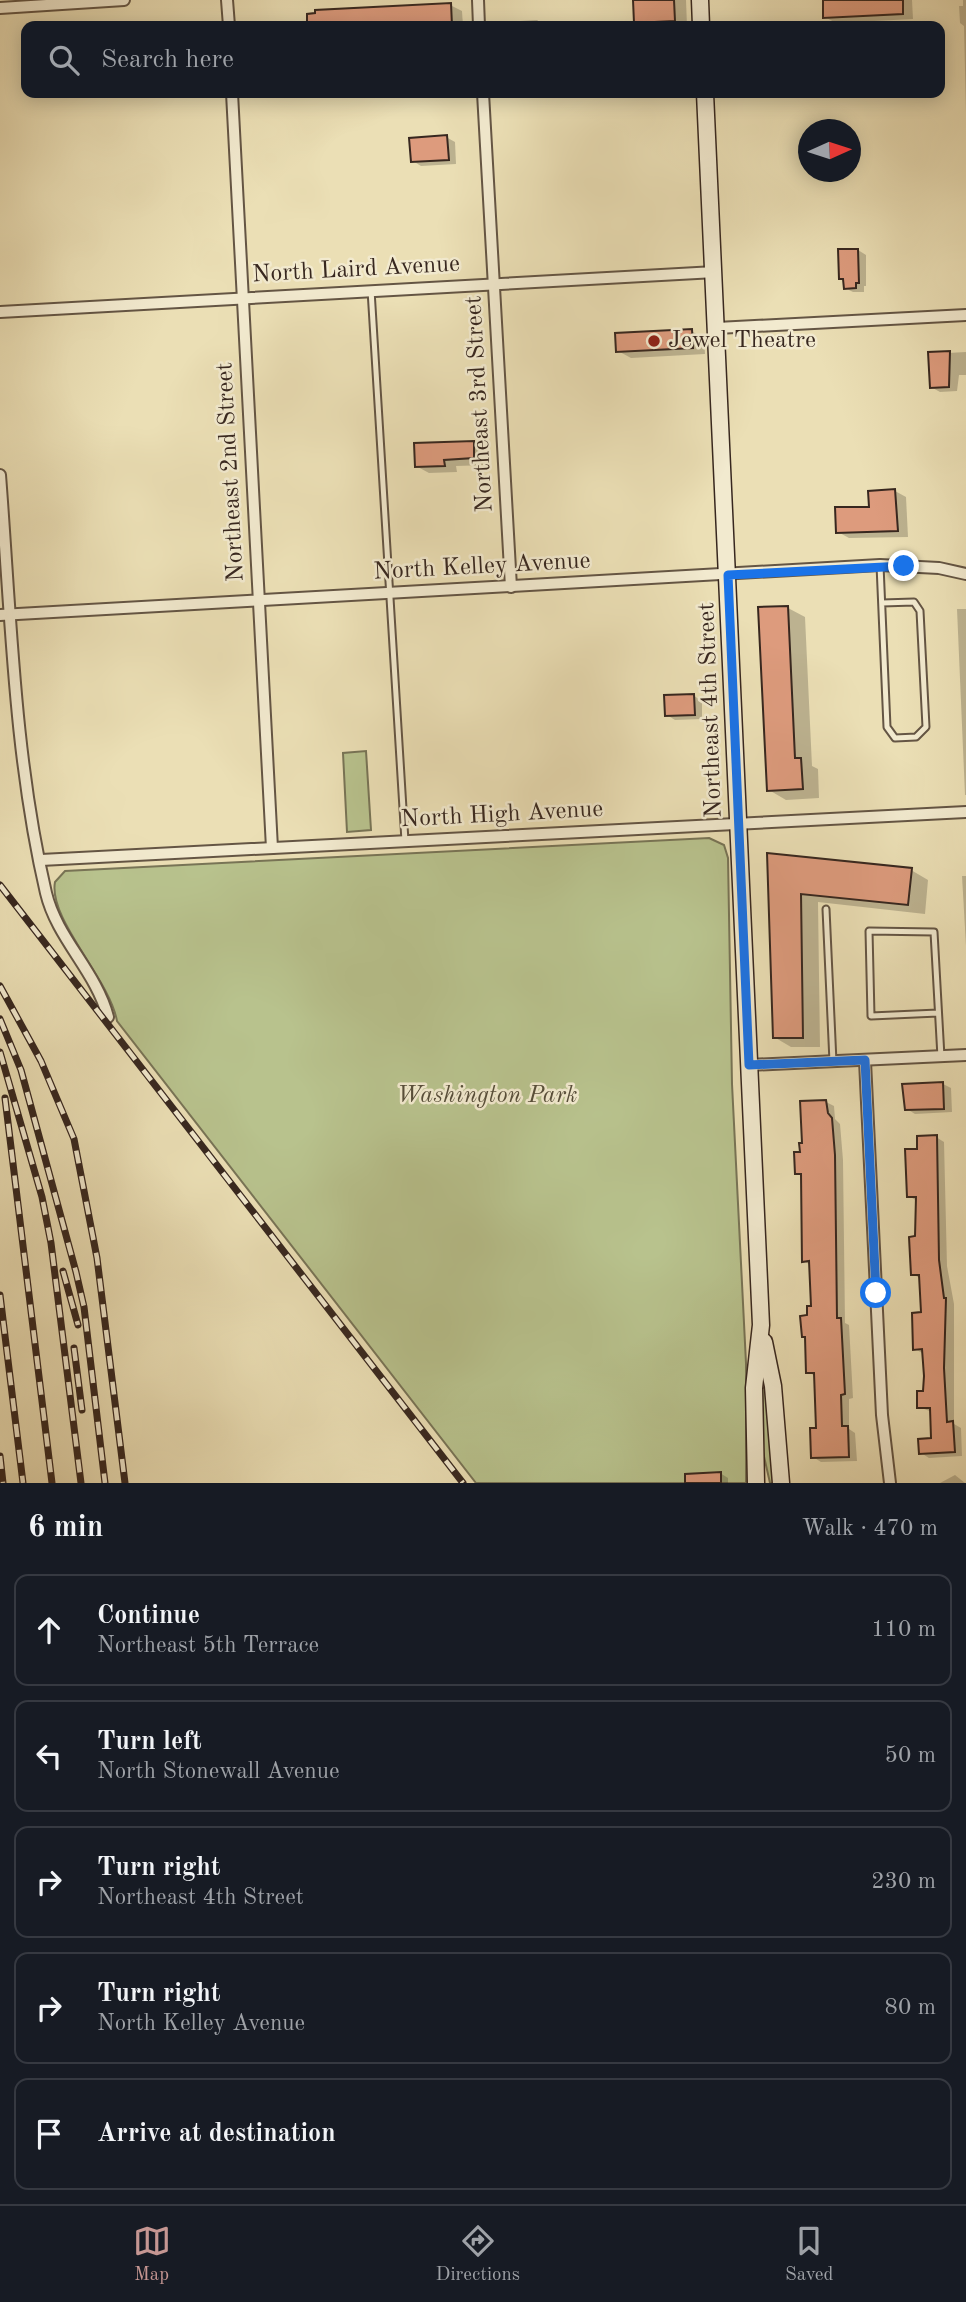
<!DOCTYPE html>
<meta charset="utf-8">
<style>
body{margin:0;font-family:"Old Standard TT",serif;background:#20242c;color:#f1f3f6}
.compass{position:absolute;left:798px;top:119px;width:63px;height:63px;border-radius:50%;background:#171b24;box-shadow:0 4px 18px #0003;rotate:87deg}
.stop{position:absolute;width:21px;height:21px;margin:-16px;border:5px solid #1a73e8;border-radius:50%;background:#fff}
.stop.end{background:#1a73e8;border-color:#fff;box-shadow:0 2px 7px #0008}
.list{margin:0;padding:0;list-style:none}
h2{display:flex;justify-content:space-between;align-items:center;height:91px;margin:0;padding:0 28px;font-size:30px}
h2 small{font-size:23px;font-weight:400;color:#9ea1a6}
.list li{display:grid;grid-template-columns:46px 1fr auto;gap:21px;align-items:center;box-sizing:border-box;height:112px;margin:0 14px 14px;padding:0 14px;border:2px solid #363941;border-radius:14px}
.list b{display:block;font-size:26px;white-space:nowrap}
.list p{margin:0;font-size:23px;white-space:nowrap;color:#9ea1a6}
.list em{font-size:23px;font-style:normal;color:#9ea1a6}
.icon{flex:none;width:38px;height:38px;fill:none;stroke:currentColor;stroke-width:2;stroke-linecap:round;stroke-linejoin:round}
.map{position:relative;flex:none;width:966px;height:1483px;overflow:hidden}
.search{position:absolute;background:#171b24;box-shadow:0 4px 18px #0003;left:21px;right:21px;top:21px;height:77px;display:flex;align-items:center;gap:18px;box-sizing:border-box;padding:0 24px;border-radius:14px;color:#9ea1a6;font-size:26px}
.sheet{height:721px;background:#171b24}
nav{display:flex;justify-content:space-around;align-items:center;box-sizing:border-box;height:98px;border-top:2px solid #363941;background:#171b24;font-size:19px;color:#9ea1a6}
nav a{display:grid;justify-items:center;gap:4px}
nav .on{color:#c59692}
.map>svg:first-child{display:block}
</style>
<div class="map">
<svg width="966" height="1483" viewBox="0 0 966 1483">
<rect width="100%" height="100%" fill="#ebdfb5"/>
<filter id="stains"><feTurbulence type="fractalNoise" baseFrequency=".00286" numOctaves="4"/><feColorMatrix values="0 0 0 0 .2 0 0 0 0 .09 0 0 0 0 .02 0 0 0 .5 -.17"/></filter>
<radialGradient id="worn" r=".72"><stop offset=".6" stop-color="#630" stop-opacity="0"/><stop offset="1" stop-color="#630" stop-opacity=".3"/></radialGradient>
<g fill="#b8c28d" stroke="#787456" stroke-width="2">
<path d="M366 751 371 830 347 832 343 753Z"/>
<path d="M709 838 724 845 728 858 732 1084 746 1363V1483H476L117 1021C109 978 48 919 55 882L65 871Z"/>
<path d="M762 1388H765L774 1483H770L763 1452Z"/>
</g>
<g fill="#0003">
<path d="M635 0H686L687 26H643L636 22Z"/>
<path d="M824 0H912L913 19 836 23 825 17Z"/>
<path d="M963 0H966V114L964 26 960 23 959 6H963Z"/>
<path d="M450 5 462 11 463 26H309V16Z"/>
<path d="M537 20 545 26H505V22Z"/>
<path d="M446 137 455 142 456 164 421 166 413 161Z"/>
<path d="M858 250 866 255V286H864V292H853L845 288V281L841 278Z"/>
<path d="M691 331 704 338 705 354 631 358 618 351Z"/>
<path d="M966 352V375H959L957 391 940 392 931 387 930 354Z"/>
<path d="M473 443 486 450 487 465 456 466 457 472 429 473 416 466Z"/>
<path d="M895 491 906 497 908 537 849 538 838 532Z"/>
<path d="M788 608 805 617 812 766 818 769 819 798 786 800 769 790Z"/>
<path d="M957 609H966V795H965Z"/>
<path d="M694 696 702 701V719L675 720 667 715Z"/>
<path d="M769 855 911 870 928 880 925 914 818 902 820 1047H791L774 1037Z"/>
<path d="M962 876H966V946Z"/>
<path d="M943 1084 951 1088 952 1112 915 1114 907 1109Z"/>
<path d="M826 1102 834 1106 835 1119 840 1124 843 1160 845 1323 849 1325 853 1398 849 1399V1429L855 1433 857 1461 821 1462 813 1457 818 1429 815 1376 808 1372 807 1339 803 1336 813 1308 811 1265 803 1261V1177L797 1173 804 1144Z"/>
<path d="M936 1137 944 1142 947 1266 954 1304V1424L961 1428 962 1456 929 1458 921 1453 933 1440 932 1412 919 1407 925 1392 924 1354 915 1349 922 1313 921 1279 913 1274 917 1201 909 1196 918 1150Z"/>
<path d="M720 1473 728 1478V1483H701Z"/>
<path d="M955 1475 965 1483H940Z"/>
</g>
<g fill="#dd9b7d" stroke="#37271f" stroke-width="2">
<path d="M633 0H674L675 21 634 23Z"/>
<path d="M823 0H903V14L823 18Z"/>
<path d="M451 3 452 26H307V14L315 13V10Z"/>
<path d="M447 135 449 160 411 162 409 138Z"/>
<path d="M838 249H858L859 283H856V288L844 289 843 279H839Z"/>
<path d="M692 329 693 348 616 352 615 333Z"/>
<path d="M950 351 949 387 930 388 928 352Z"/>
<path d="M474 441V458L444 460 445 466 415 467 414 443Z"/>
<path d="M895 489 898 531 836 533 835 507H869L868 491Z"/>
<path d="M788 606 795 758H801L803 789 767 791 758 607Z"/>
<path d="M694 694 695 715 665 716 664 695Z"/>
<path d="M767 853 912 868 908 905 801 894 803 1038H773Z"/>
<path d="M943 1082 944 1109 905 1110 902 1084Z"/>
<path d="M826 1100 828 1113 832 1118 835 1155 837 1318H841L845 1394 841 1395 842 1426H848L849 1457 811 1458 810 1428H816L814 1373H806L805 1337H802L800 1316 807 1315V1306H811L809 1261 802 1262 801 1174H795L794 1152H800L799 1143H802L800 1101Z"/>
<path d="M937 1135 939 1260 944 1298H946L944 1368 947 1422 953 1421 955 1452 919 1454 918 1439 931 1438 930 1408H917V1391H923L924 1376 922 1349 913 1350 912 1313 921 1312 919 1275H911L909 1237 915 1236 916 1197H907L905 1149H917V1136Z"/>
<path d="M721 1472V1483H685V1474Z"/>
</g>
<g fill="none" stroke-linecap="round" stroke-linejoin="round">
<g stroke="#645544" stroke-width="9">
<g id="service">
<path d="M371 290 405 841"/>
<path d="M880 565 887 727 895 738 916 737 926 727 920 611 914 602 882 603"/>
<path d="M826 909 833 1062"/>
<path d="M938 1013 871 1016 869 931 934 932 941 1057"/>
</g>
</g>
<g stroke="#645544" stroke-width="14">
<g id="minor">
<path d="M227 0 229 26"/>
<path d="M478 0 479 26"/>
<path d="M0 8 124 0"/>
<path d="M232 93 272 848"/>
<path d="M483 93 511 587"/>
<path d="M0 312 715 272"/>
<path d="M717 328 966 315"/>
<path d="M0 475C11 616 14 756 46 893 57 939 96 971 108 1017"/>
<path d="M0 615 880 565 939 568 966 574"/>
<path d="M41 860 966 812"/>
<path d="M865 1061 882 1415 890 1483"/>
<path d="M749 1065 966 1055"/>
</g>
</g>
<g stroke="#37271f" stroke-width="19">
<g id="secondary">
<path d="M700 0 701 26"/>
<path d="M705 93 761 1325 754 1388 756 1483"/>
<path d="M764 1342 773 1386 781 1483"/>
</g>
</g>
<use href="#service" stroke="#f2eacf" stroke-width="5"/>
<use href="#minor" stroke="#f2eacf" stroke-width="10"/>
<use href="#secondary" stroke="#f2eacf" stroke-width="16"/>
<g stroke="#37271f" stroke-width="7">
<g id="rail">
<path d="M0 885 463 1483"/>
<path d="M0 986 41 1061 74 1139 97 1258 125 1483"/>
<path d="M0 1019 21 1070 76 1272 84 1307 105 1483"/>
<path d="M0 1052 42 1197 51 1243 81 1483"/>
<path d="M5 1098 52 1483"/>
<path d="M63 1271 78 1325"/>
<path d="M0 1295 23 1483"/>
<path d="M74 1348 82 1410"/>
<path d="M0 1456 3 1483"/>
</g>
</g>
<use href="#rail" stroke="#f2eacf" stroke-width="4.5" stroke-dasharray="13" stroke-linecap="butt"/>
</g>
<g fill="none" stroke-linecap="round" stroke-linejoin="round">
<path stroke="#1a73e8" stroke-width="9" d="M876 1293 865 1060 749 1065 728 575 904 566"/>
</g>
<circle fill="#8f2418" stroke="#f2eacf" stroke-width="2.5" cx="654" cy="341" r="7"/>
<g text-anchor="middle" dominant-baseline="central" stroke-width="5" stroke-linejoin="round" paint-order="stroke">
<g font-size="24" fill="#37271f" stroke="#f2eacf">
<text transform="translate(356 270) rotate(-3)">North Laird Avenue</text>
<text transform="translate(480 404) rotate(-93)">Northeast 3rd Street</text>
<text transform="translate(231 472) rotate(-93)">Northeast 2nd Street</text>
<text transform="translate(482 567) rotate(-3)">North Kelley Avenue</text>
<text transform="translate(711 710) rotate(-92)">Northeast 4th Street</text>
<text transform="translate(502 815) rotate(-3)">North High Avenue</text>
</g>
<g font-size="24" fill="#37271f" stroke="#f2eacf" text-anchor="start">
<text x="668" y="341">Jewel Theatre</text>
</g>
<g font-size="24" font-style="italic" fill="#574e3a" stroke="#f2eacf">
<text x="487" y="1096">Washington Park</text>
</g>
</g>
<rect width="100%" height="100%" filter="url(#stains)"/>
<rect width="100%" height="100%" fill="url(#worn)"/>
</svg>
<svg class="compass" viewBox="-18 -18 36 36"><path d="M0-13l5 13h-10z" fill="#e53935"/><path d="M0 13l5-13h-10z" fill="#9ea1a6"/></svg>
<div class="stop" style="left:876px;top:1293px"></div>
<div class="stop end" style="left:904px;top:566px"></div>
<div class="search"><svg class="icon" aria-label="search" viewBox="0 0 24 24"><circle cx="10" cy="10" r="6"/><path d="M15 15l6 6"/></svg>Search here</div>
</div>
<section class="sheet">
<h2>6 min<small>Walk · 470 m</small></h2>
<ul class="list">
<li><svg class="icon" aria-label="ahead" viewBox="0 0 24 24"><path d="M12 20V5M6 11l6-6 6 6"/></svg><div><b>Continue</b><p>Northeast 5th Terrace</p></div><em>110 m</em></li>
<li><svg class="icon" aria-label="left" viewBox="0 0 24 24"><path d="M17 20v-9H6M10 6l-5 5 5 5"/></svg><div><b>Turn left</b><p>North Stonewall Avenue</p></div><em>50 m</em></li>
<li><svg class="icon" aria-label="right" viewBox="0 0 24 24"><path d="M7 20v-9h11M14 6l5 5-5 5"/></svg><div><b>Turn right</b><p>Northeast 4th Street</p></div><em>230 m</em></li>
<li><svg class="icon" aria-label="right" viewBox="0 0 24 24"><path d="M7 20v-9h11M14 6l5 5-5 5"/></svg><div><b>Turn right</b><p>North Kelley Avenue</p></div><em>80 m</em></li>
<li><svg class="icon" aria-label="arrive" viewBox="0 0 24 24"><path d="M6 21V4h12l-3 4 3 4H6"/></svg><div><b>Arrive at destination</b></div></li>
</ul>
</section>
<nav>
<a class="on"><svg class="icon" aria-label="map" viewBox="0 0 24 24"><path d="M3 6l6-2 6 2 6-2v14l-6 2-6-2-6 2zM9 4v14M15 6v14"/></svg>Map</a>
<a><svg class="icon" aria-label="directions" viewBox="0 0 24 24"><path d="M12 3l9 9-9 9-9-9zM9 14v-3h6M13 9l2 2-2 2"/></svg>Directions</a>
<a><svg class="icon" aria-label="saved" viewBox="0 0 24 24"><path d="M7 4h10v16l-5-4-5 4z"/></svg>Saved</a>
</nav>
